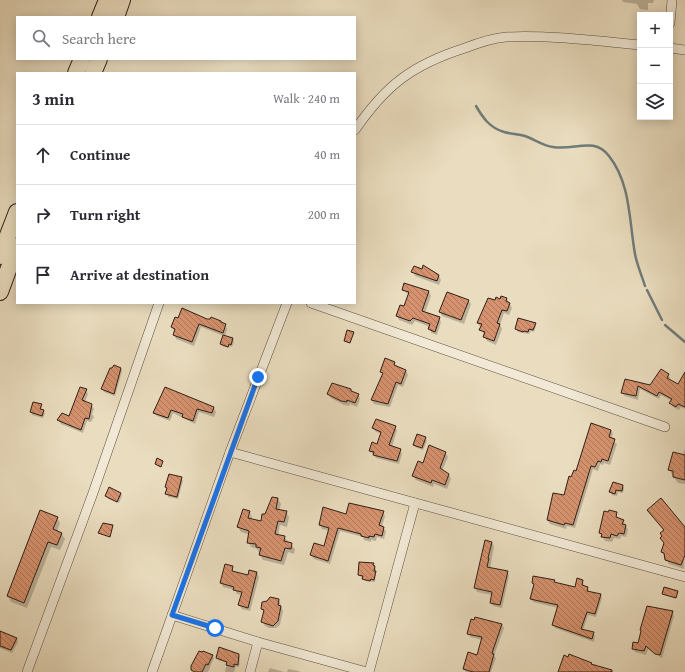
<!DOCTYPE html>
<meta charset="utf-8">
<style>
body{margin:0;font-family:"Gentium Book Plus",serif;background:#f7f7f7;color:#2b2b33}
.controls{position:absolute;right:12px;top:12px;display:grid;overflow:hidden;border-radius:0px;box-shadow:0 2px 10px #0003}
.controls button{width:36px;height:36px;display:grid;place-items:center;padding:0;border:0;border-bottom:1px solid #e1e1e2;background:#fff;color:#2b2b33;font:20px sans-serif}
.stop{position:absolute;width:12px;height:12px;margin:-9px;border:3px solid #1a73e8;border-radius:50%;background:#fff}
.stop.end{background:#1a73e8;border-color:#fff;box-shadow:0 1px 4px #0008}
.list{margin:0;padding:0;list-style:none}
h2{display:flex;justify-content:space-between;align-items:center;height:52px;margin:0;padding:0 16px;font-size:17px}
h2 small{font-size:13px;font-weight:400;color:#7c7c81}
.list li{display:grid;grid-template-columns:26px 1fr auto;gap:12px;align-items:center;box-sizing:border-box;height:60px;padding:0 16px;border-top:1px solid #e1e1e2}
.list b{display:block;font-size:15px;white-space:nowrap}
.list em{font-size:13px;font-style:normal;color:#7c7c81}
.icon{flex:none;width:22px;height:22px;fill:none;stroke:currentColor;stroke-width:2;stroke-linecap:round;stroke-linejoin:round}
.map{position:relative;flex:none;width:685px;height:672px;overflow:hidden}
.search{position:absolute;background:#fff;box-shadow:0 2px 10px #0003;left:16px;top:16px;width:340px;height:44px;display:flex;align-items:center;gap:10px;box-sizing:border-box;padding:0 14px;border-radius:0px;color:#7c7c81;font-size:15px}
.panel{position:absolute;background:#fff;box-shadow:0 2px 10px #0003;left:16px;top:72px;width:340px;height:232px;border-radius:0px}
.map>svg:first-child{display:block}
</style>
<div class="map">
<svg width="685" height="672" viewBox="0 0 685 672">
<defs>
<pattern id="building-back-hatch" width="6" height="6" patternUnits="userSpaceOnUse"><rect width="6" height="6" fill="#d6926e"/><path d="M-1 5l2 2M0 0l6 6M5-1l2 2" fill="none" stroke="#ae7759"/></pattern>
</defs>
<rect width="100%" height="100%" fill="#eaddbf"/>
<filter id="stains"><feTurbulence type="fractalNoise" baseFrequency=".005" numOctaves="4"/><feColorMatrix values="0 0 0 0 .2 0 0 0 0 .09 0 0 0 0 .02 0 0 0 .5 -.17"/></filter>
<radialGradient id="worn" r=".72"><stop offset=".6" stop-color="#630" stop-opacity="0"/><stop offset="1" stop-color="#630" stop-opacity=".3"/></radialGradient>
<g fill="#0003" fill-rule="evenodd">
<path d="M622 0H654L653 3H648V10L640 9 637 4 623 2Z"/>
<path d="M413 272 439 276 441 280 439 285 415 276Z"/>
<path d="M405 284 429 292 431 296 425 313 439 318 441 322 437 335 431 333 430 327 415 321 412 325 399 320 397 316 404 307 409 294 406 293 403 289Z"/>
<path d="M447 293 468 300 471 304 464 324 442 316 440 312Z"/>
<path d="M507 299 512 308 509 315 504 313 500 325 502 329 496 345 487 341 478 323 496 301Z"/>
<path d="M175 318 207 320 225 325 227 329 225 336 233 339 234 342 232 347 230 346 229 348 222 346 221 344 224 336 201 327 194 346 176 339 174 335 175 332 172 327Z"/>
<path d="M535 323 536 326 534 332 531 331 529 334 518 332 516 329Z"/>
<path d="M394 363 397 367 406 370 408 375 403 387 398 385 390 407 374 404 372 400 383 375 381 372Z"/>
<path d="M120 368 122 371 115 396 104 392 102 389Z"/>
<path d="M668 374 670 378 669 380 679 386 685 379V409L681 407 679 410 673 407 670 403 672 401 661 395 659 399 640 389 638 400 625 396 622 393 625 380 650 387Z"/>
<path d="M165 388 214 408 216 412 214 417 199 412 195 424 173 413 170 421 157 416 154 413Z"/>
<path d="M86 390 88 394 85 402 91 405 94 409 92 414 94 417 91 422 87 421 83 433 61 424 58 420 69 417Z"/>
<path d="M350 390 358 394 360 399 357 407 350 404 349 406 344 405 331 398 328 394Z"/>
<path d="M41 405 42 410 45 413 43 418 32 415 31 412Z"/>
<path d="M395 427 397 430 392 447 400 450 402 454 399 464 376 458 370 451 378 445 382 434 376 432 373 428Z"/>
<path d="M611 430 613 434 611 439 617 444 610 465 604 463 603 465 600 464 598 471 593 469 575 528 567 526 566 529 550 524 548 520 564 497 572 478Z"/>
<path d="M425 438 427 441 423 450 415 447 414 445Z"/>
<path d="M685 449V484L678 483 669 470 683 455Z"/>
<path d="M445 452 448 457 442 471 449 475 451 479 447 489 434 484 433 487 416 480 413 476 423 464Z"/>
<path d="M181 478 183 481 178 499 168 497 166 487Z"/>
<path d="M623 486 624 488 623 493 618 492 617 496 612 495 610 492Z"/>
<path d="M121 493 122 496 119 503 108 499 106 496Z"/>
<path d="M278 499 281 504 279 511 286 512 289 517 287 527 280 525 278 536 284 537 295 549 294 554 288 552 284 565 263 560 257 549 251 547 248 542 250 535 241 532 238 527 249 512 252 517 251 520 261 522ZM248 515H250L247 524Z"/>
<path d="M648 510 685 529 684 569 669 564 662 552 664 543 663 537 664 531Z"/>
<path d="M41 512 57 518 60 523 57 532 61 533 65 539 60 550 51 547 27 608 11 602 8 596Z"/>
<path d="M383 512 385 516 382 527 386 531 384 539 377 537 376 541 371 540V542L364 540 363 537 340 531 330 564 314 559 311 555 325 547 329 531 322 529 320 525 347 515Z"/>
<path d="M616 513 618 519 623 520 628 530 626 537 621 536 620 539 614 538 612 542 605 541 600 532Z"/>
<path d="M104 524 113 527 110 537 100 533Z"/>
<path d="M491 542 494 546 490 569 507 572 509 576 502 608 493 606 491 603 492 595 477 592 475 588Z"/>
<path d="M373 564 376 569 375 582 365 581 359 575Z"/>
<path d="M226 565 232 567 234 573 249 576 257 573 259 577 250 611 242 609 239 605 242 595 237 594 235 590 223 587 221 583Z"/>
<path d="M578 580 583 581 584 587 588 588 589 592 601 595 602 598 596 617 588 615 583 630 593 633 595 636 594 642 555 628 553 625 558 608 533 602 531 599 535 586 533 583 555 581 556 584 575 588Z"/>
<path d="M279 600 283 611 280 625 276 628H269L265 626 262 621 264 613 262 609Z"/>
<path d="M662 609 672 612 674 616 662 658 648 649 646 655 635 652 633 648 639 644Z"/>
<path d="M476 618 502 625 504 628 494 656 496 658 491 672H466L464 669 478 656 482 640 470 637 468 633Z"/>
<path d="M0 633 17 639 18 642 12 653 0 648Z"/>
<path d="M239 655 240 657 239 667 236 666 234 672H225L227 663 218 660 217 658Z"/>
<path d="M212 656 214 658 208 672H193L192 670Z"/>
<path d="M270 668 284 672H268Z"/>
<path d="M288 669 299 671 300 672H287Z"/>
</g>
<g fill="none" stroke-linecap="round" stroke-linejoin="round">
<g stroke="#6f7c79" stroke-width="2.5">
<path d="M476 106C483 118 490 128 504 132 511 134 518 134 525 136 534 139 543 146 553 147 574 151 594 136 609 156 631 184 629 221 635 254 637 265 642 276 645 286"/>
<path d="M647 290 662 320"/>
<path d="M665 325 685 342"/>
</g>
</g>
<g fill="url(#building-back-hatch)" stroke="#2f1e17">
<path d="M423 265 439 275 437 281 411 272 414 266 422 269Z"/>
<path d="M404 283 429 291 422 311 440 317 435 332 428 329 430 324 413 318 410 321 396 316 400 305 404 306 409 292 402 290Z"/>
<path d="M447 292 469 300 461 320 439 312Z"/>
<path d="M501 296 507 298 506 301 510 303 507 311 502 310 497 323 500 324 494 341 483 337 485 332 479 330 482 324 477 323 488 298 495 300 496 297 500 299Z"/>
<path d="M182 308 207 319H210L211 317 221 321V322L226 324 223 333 199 324 192 342 173 335 175 329 171 327 175 317 178 318Z"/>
<path d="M518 318 536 323 533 330 529 329 528 332 524 331 523 332 515 329Z"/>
<path d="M347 330 354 332 350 343 344 341Z"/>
<path d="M223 335 233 338 231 345 229 344 228 347 220 344Z"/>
<path d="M385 358 395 362 394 365 406 370 401 384 396 382 388 404 371 400 383 373 380 372Z"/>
<path d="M114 365 121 368 114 394 101 389 110 368H112Z"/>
<path d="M661 369 669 374 667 378 678 384 685 372V407L678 404 676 407 669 403 672 399 659 392 657 396 638 386 636 396 621 393 625 379 650 385Z"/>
<path d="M332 383 351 389V391L359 394 355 403 347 400V402L341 401 327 394Z"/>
<path d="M80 387 87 389 82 400 92 404 89 419 85 418 81 430 57 420 62 413 69 416Z"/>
<path d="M165 387 214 407 212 413 197 409 193 421 182 417 183 414 171 410 168 418 153 413Z"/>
<path d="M33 402 42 404 40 409 44 410 42 416 30 412Z"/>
<path d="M376 419 396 426 389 445 401 449 397 461 373 455 374 452 369 451 372 442 377 444 381 432 372 428Z"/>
<path d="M591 423 611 430 609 437 615 439 608 461 602 459 601 462 598 461 595 467 591 466 573 525 565 523 564 525 547 520 553 493 564 495 569 476 571 477 574 470 576 471Z"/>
<path d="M417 434 426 437 422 448 413 445Z"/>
<path d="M429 445 446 452 440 468 449 474 445 485 432 480 431 483 412 476 418 461 423 463Z"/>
<path d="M673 452 685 455V480L673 477V471L668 470Z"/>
<path d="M157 458 163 461 161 467 155 464Z"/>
<path d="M169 474 182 477 177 497 165 494 167 488 165 487Z"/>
<path d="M613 482 623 485 622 491 616 490 615 494 609 492Z"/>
<path d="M109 487 121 493 117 502 105 496Z"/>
<path d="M272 497 278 498 276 509 287 511 284 522 278 521 275 534 285 536 284 541 292 543 291 549 285 548 281 561 259 555 261 548 256 547V544L247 543 249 531 237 527 243 509 250 511 248 518 261 521 262 514H265Z"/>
<path d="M661 498 685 527V555L681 565 665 560 664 553 661 552 664 543 660 538 662 536 660 533 664 530 647 510Z"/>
<path d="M349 503 384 511 379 525 384 527 382 536 375 534 374 537 369 536V538L361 536V534L338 528 328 561 310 555 314 543 324 546 329 528 319 525 323 507 346 514Z"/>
<path d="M40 510 58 517 53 529 62 533 57 545 48 542 24 603 7 596Z"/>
<path d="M609 510 617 512 616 517 624 520 622 524 626 525 624 534 619 533 617 536 611 534 610 538 601 537 602 534 599 533 604 511 608 512Z"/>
<path d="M103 523 113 525 110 537 98 533Z"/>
<path d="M485 540 492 542 488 558H489L487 567 508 571 500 605 490 603 492 592 474 588Z"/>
<path d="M359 562 374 563 373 565 375 566 374 571H376L374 580 371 579 370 581 362 579 363 576 358 575Z"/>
<path d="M225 564 233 566 232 571 248 575 249 570 257 572 248 608 238 605 242 592 233 590 234 587 220 583Z"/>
<path d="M533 576 555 580 554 582 575 587 577 578 583 580 582 585 588 587 587 591 601 594 595 614 587 612 581 629 594 632 592 639 552 625 558 605 530 599 534 584 532 583Z"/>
<path d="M664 587 678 591 676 598 662 594Z"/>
<path d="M270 597 279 599 278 605 281 606 278 621 273 626 261 622 264 610 261 609 262 602 267 601Z"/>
<path d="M647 606 673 611 660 655 655 654 646 646 644 651 632 649 633 642 638 643 641 631 640 630Z"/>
<path d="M475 617 502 624 492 653 494 654 489 672H473L463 669 468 652 477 655 482 637 467 634 471 619 474 620Z"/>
<path d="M0 631 17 638 11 650 0 646Z"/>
<path d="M219 647 239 654 238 665 234 664V667L226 665 227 662 216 658Z"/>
<path d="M199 651 202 652 203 651 213 655 208 665 206 664 202 672H195L191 670V666Z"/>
<path d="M569 654 592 663 591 664 612 670V672H558L564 655 568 657Z"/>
</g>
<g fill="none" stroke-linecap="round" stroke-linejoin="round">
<g stroke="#5e4e41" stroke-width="10">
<g id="street">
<path d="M670 23 672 0"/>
<path d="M670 48 685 50"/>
<path d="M355 130C386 85 412 65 465 48 478 43 492 38 506 37 551 35 596 41 640 45"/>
<path d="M311 303 665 427"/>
<path d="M230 452 685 577"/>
<path d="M172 615 258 642 367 672"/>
<path d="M27 672 93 493 159 303"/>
<path d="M152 672 230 452 287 303"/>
<path d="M250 672 258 642"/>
<path d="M369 672 415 503"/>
</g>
</g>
<g stroke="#2f1e17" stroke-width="18">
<g id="highway">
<path d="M100 17 107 0"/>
<path d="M116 17 122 0"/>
<path d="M76 73 82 59"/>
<path d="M93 73 99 59"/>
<path d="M0 256 17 212"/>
<path d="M0 292 17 246"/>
</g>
</g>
<use href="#street" stroke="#f1e9d5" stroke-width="9"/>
<use href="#highway" stroke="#eaddbf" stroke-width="16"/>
</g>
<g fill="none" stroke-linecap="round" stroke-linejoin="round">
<path stroke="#1a73e8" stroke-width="5" d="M215 628 172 615 258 377"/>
</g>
<rect width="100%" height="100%" filter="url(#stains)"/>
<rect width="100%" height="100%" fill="url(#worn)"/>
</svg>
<div class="controls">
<button>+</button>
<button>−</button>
<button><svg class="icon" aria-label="layers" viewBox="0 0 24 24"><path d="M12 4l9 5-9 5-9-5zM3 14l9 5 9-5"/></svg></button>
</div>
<div class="stop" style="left:215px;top:628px"></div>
<div class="stop end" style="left:258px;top:377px"></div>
<div class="search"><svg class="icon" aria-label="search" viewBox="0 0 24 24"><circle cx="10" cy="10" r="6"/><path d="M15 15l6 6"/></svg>Search here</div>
<section class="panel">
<h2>3 min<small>Walk · 240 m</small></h2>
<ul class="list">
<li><svg class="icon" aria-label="ahead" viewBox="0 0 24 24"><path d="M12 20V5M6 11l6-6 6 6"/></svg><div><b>Continue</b></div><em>40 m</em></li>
<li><svg class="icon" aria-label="right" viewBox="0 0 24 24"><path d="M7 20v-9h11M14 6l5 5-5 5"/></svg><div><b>Turn right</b></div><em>200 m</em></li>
<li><svg class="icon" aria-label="arrive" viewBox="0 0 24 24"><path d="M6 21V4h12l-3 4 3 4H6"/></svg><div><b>Arrive at destination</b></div></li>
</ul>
</section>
</div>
